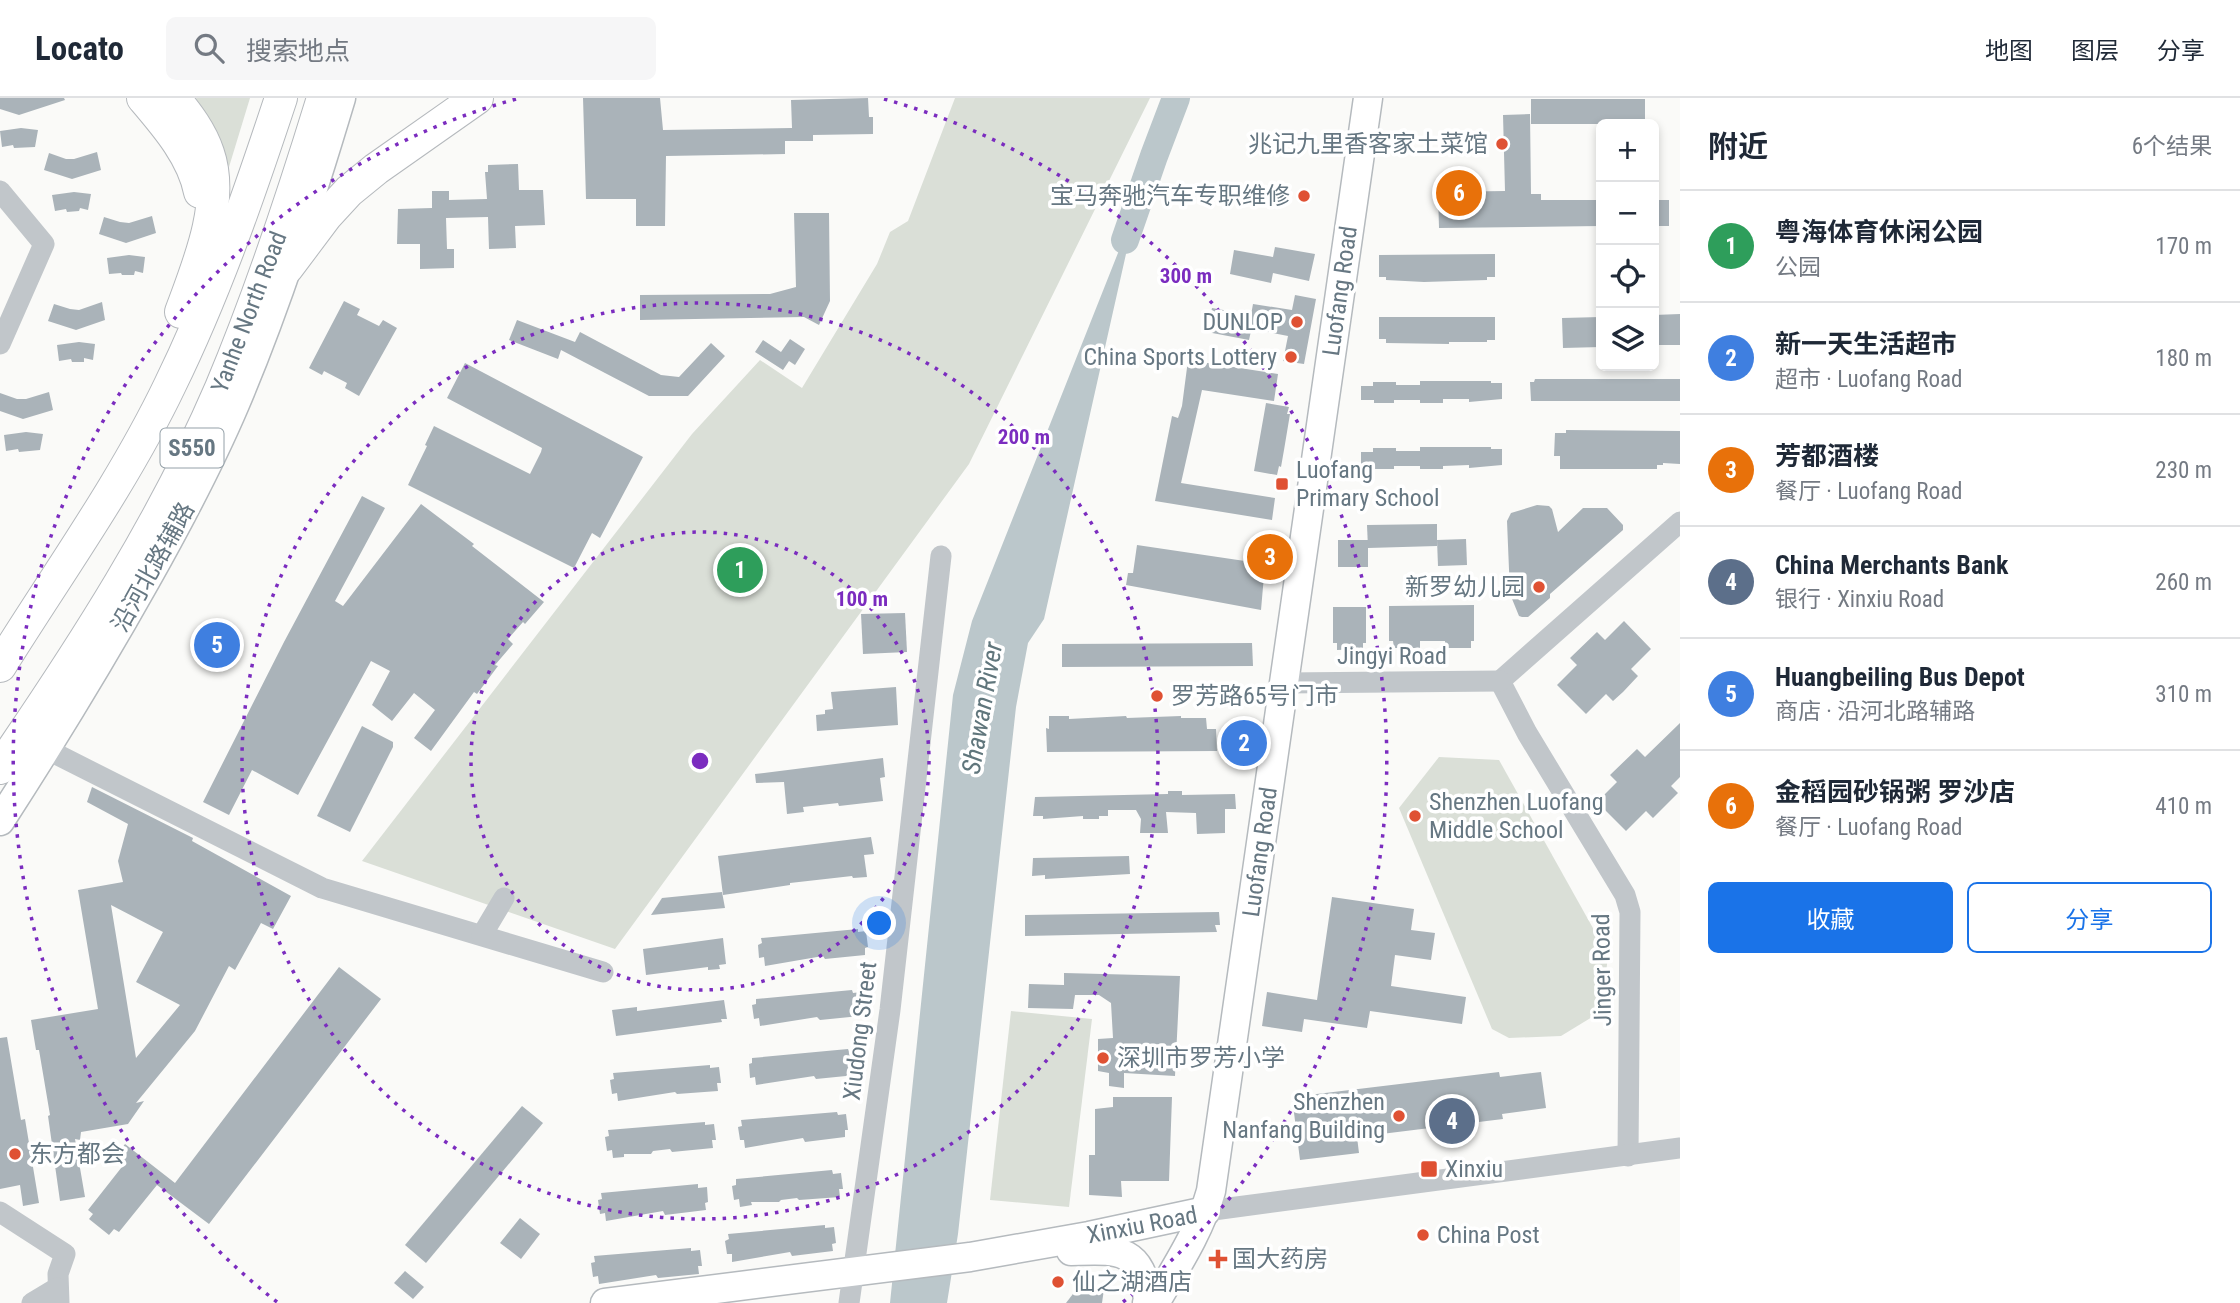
<!DOCTYPE html>
<html lang="zh">
<meta charset="utf-8">
<style>
body{margin:0;font-family:"Roboto Condensed","Noto Sans SC",sans-serif;background:#f6f6f7;color:#1f2937}
.controls{position:absolute;right:21px;top:21px;display:grid;overflow:hidden;border-radius:10px;box-shadow:0 4px 10px #0003}
.controls button{width:63px;height:63px;display:grid;place-items:center;padding:0;border:0;border-bottom:2px solid #e0e1e3;background:#fff;color:#1f2937;font:35px sans-serif}
.you{position:absolute;left:880px;top:826px;width:24px;height:24px;margin:-18px;border:5px solid #fff;border-radius:50%;background:#1a73e8;box-shadow:0 0 0 10px #1a73e833}
.badge{display:grid;place-items:center;width:46px;height:46px;border-radius:50%;background:#1a73e8;color:#fff;font-size:23px;font-weight:700}
.pin{position:absolute;translate:-50% -50%;border:4px solid #fff;box-shadow:0 2px 7px #0006}
.list{margin:0;padding:0;list-style:none}
h2{display:flex;justify-content:space-between;align-items:center;height:91px;margin:0;padding:0 28px;font-size:30px}
h2 small{font-size:23px;font-weight:400;color:#747a83}
.list li{display:grid;grid-template-columns:46px 1fr auto;gap:21px;align-items:center;box-sizing:border-box;height:112px;padding:0 28px;border-top:2px solid #e0e1e3}
.list b{display:block;font-size:26px;white-space:nowrap}
.list p{margin:0;font-size:23px;white-space:nowrap;color:#747a83}
.list em{font-size:23px;font-style:normal;color:#747a83}
.actions{display:flex;gap:14px;padding:21px 28px}
.actions a{flex:1;padding:16px 0;border:2px solid #1a73e8;border-radius:10px;text-align:center;font-size:24px;color:#1a73e8}
.actions .main{background:#1a73e8;color:#fff}
.icon{flex:none;width:38px;height:38px;fill:none;stroke:currentColor;stroke-width:2;stroke-linecap:round;stroke-linejoin:round}
.map{position:relative;flex:none;width:1680px;height:1205px;overflow:hidden}
header{display:flex;align-items:center;gap:42px;box-sizing:border-box;height:98px;padding:0 35px;background:#fff;border-bottom:2px solid #e0e1e3}
header strong{font-size:33px}
nav{display:flex;gap:38px;margin-inline-start:auto;font-size:24px}
.search{width:490px;height:63px;background:#f6f6f7;display:flex;align-items:center;gap:18px;box-sizing:border-box;padding:0 24px;border-radius:10px;color:#747a83;font-size:26px}
main{display:flex}
aside{flex:1;background:#fff}
.map>svg:first-child{display:block}
</style>
<header>
<strong>Locato</strong>
<div class="search"><svg class="icon" aria-label="search" viewBox="0 0 24 24"><circle cx="10" cy="10" r="6"/><path d="M15 15l6 6"/></svg>搜索地点</div>
<nav><a>地图</a><a>图层</a><a>分享</a></nav>
</header>
<main>
<div class="map">
<svg width="1680" height="1205" viewBox="0 0 1680 1205">
<rect width="100%" height="100%" fill="#fafaf8"/>
<g fill="#dadfd7">
<path d="M196 0H250L229 69 216 36Z"/>
<path d="M955 0H1150L969 366 615 851 362 763 692 336 760 262 802 290 877 166 890 134 908 123Z"/>
<path d="M1439 659 1499 662 1608 857 1602 913 1561 938 1509 940 1492 931 1399 710Z"/>
<path d="M1011 913 1092 921 1069 1109 990 1102Z"/>
</g>
<path fill="#bbc7cb" d="M1137 107 1044 521 1028 545 1016 609 958 1136 947 1205H890L953 597 972 523Z"/>
<g fill="none" stroke-linecap="round" stroke-linejoin="round">
<path stroke="#bbc7cb" stroke-width="28" d="M1125 142 1154 58 1176 0"/>
</g>
<g fill="#aab3b9" fill-rule="evenodd">
<path d="M0 0H64L65 2 19 17 0 11Z"/>
<path d="M583 0H660L663 32 792 30 791 2 868 0 869 19H873V36L813 37V43H785V56L666 58 665 128H636V101H586Z"/>
<rect x="1531" y="1" width="114" height="25"/>
<path d="M1530 16 1531 96H1541V102H1601V128L1439 130 1438 94 1505 93 1503 17Z"/>
<path d="M21 30 38 32 35 49 14 50 13 47 2 49 0 33Z"/>
<path d="M97 54 101 72 72 81 44 72 49 55 66 61H74Z"/>
<path d="M518 66 519 92H543L545 127 515 128 516 150 489 151 488 119 446 120 447 151H454V170L420 171V146H397L398 111 432 110V93H449V102L487 101 485 74H488V67Z"/>
<path d="M74 94 91 96 88 112 80 110 79 113 67 114 66 111 55 113 52 97Z"/>
<rect x="1654" y="102" width="15" height="26"/>
<path d="M794 115H829L830 203 819 227 804 219 640 222V197L770 196 796 189Z"/>
<path d="M152 118 156 135 126 145 99 136 104 119 120 124 129 125Z"/>
<path d="M1275 149 1315 156 1309 183 1273 175 1271 185 1230 176 1234 152 1273 159Z"/>
<path d="M1495 156V179H1487V182L1424 184 1386 182V179H1379V157Z"/>
<path d="M129 157 145 159 143 175 135 173 134 177H122L121 175 109 176 107 160Z"/>
<path d="M1295 197 1316 201 1304 266 1283 263 1288 238 1258 232 1257 234 1251 233 1249 242 1207 234 1212 210 1251 217 1253 206 1292 212Z"/>
<path d="M344 203 360 211 357 217 379 228 383 222 397 230 359 298 345 290 347 285 324 273 322 277 309 270Z"/>
<path d="M102 204 105 222 76 232 48 223 54 206 70 211 79 212Z"/>
<path d="M1680 216V247H1654V217Z"/>
<path d="M1379 219H1495V242H1487V244H1449V246L1386 245V241H1379Z"/>
<path d="M1601 219V249L1563 250 1562 220Z"/>
<path d="M517 222 575 244 580 234 661 277 679 279 711 245 725 258 688 298H649L561 252 558 261 509 242Z"/>
<path d="M790 241 805 251 795 267 789 263 783 272 755 254 763 242 781 254Z"/>
<path d="M79 244 95 246 93 262 84 260V264H72L71 261 59 263 57 247Z"/>
<path d="M1188 262 1278 276 1274 303 1202 292 1181 385 1275 400 1272 422 1155 403 1172 318 1178 320 1182 308Z"/>
<path d="M465 265 643 359 600 440 592 435 574 470 408 387 427 348 425 347 434 328 530 376 541 354 542 350 447 300Z"/>
<path d="M1535 281H1680V303H1531L1530 284H1534Z"/>
<path d="M1420 283H1491V285H1502V301L1469 304V301H1443V305H1420V302H1394V305H1374V302H1361V288H1373V284H1396V287H1420Z"/>
<path d="M49 294 53 312 23 321 0 313V295L17 301H26Z"/>
<path d="M1266 305 1289 309 1287 316H1290L1284 352 1281 369 1279 368 1277 377 1254 373Z"/>
<path d="M1566 332 1680 333V366L1663 365V367H1657V371H1560V358H1554L1555 335H1566Z"/>
<path d="M26 334 43 336 40 352 19 354 18 351 6 353 4 337Z"/>
<path d="M1420 349H1491V351H1502V367L1469 370V367L1443 368V371H1420V368H1394V371H1374V368H1361V354H1373V350H1396V353H1420Z"/>
<path d="M362 398 385 410 335 503 343 508 421 406 474 446 472 448 544 504 525 526 523 524 508 541 513 546 495 567 498 568 477 596 474 594 431 653 414 640 435 612 414 595 392 623 372 607 390 573 371 563 298 697 252 672 229 717 203 704 284 544Z"/>
<path d="M1537 407 1549 408 1552 411 1558 434 1583 410H1607L1623 427V432L1550 496V500L1528 519H1522L1519 518 1510 496 1507 423 1511 415Z"/>
<path d="M1437 426V448L1368 450 1367 427Z"/>
<path d="M1466 441 1467 467 1438 468 1437 442Z"/>
<rect x="1338" y="442" width="30" height="27"/>
<path d="M1137 447 1265 466 1261 512 1126 487 1128 475H1133Z"/>
<path d="M1474 507V543H1471V550H1445V543H1420V550H1394L1393 543H1389V508Z"/>
<path d="M1333 509H1366V545H1363V551L1337 552V545H1333Z"/>
<path d="M905 515 907 554 863 556 861 516Z"/>
<path d="M1624 523 1651 551 1631 571 1638 578 1623 594 1613 603 1606 596 1586 616 1557 587 1577 567 1570 560 1597 534 1605 542Z"/>
<path d="M1252 545 1253 568 1062 569V546Z"/>
<path d="M896 589 898 627 817 633 816 617 825 616V612L833 611 831 594Z"/>
<path d="M1049 618H1069V621L1126 618 1127 620 1181 618V620H1206L1207 631H1216L1217 653 1047 654 1046 630 1049 631Z"/>
<path d="M1680 625V679L1671 688 1678 695 1653 720 1646 713 1626 733 1597 704 1617 684 1610 677 1637 651 1645 659Z"/>
<path d="M362 628 393 644V649L350 734 317 718Z"/>
<path d="M883 660 885 679 880 680 883 703 839 708 838 705 803 709 804 714 787 716 784 684 756 685 755 676Z"/>
<path d="M92 689 193 740 192 743 291 798 273 831 261 825 235 872 229 868 195 933 136 1005 144 1003 128 1026 81 1034 80 1042 75 1041 85 1099 60 1103 48 1018 50 1017 39 952H36L31 922 98 911 78 792 123 784 118 763 128 726 87 704ZM111 807 163 834 136 884 180 907 136 960Z"/>
<path d="M1168 693H1182V697L1235 696 1236 711H1225V735L1197 736 1196 715 1166 714 1168 735H1140L1141 721 1136 712H1108V718H1099V721H1083V718L1043 721V718H1033L1035 699 1168 696Z"/>
<path d="M871 739 874 756 864 757 867 779 853 780 852 778 790 785V787L723 797 718 758Z"/>
<path d="M1129 758 1130 776 1045 781V777L1032 778 1033 760Z"/>
<path d="M722 794 725 810 651 817 662 800Z"/>
<path d="M1332 799 1414 811 1411 832 1435 835 1431 862 1395 857 1391 888 1466 899 1462 926 1370 913 1367 930 1304 921 1302 934 1262 928 1267 894 1317 902Z"/>
<path d="M1219 814 1220 827H1215L1217 834 1025 838V817Z"/>
<path d="M858 831V834L866 833 868 849 865 850V857L825 861 823 858 765 868 764 859 759 860 758 847 762 845 761 840Z"/>
<path d="M723 840 726 866 719 867 720 871 708 872V869L646 877 643 851Z"/>
<path d="M339 869 381 901 209 1126 157 1087 119 1134 114 1131 109 1137 89 1121 93 1116 88 1112 125 1065 116 1058 125 1046 175 1085Z"/>
<path d="M1064 875 1180 878 1175 978 1124 975V990L1109 988V975L1098 973V941L1113 940 1111 905 1099 897H1075L1073 911 1028 910 1029 886 1064 887Z"/>
<path d="M852 892 853 895 861 894 863 910H859L860 918 820 922 817 919 760 928 759 920 754 921 752 907 756 906V901Z"/>
<path d="M724 902 727 921H721L722 924 616 938 612 912 637 909V913Z"/>
<path d="M7 939 21 1022 25 1021 39 1105 23 1108 20 1087 0 1091V940Z"/>
<path d="M848 951 849 954 857 953 859 969H855L856 977 816 981 814 978 756 987 755 979 750 980 749 966 752 965V960Z"/>
<path d="M710 967V970L719 969 721 985H717L718 993 677 996 675 994 618 1003 617 995 612 996 610 982 614 981 613 975Z"/>
<path d="M1499 974 1500 979 1541 974 1546 1010 1502 1016 1503 1021 1357 1039 1359 1055 1300 1062 1292 999Z"/>
<path d="M1113 999H1172L1169 1083H1121L1122 1099 1089 1097V1057H1095V1011L1113 1009Z"/>
<path d="M522 1008 543 1025 426 1165 405 1147Z"/>
<path d="M837 1014 838 1017 846 1016 848 1032H845V1039L805 1044 803 1040 745 1050 744 1042H740L738 1029 742 1028 741 1022Z"/>
<path d="M705 1024V1027L714 1026 716 1042H712L713 1050 672 1054 670 1051 653 1053 651 1056H624V1059L613 1060 612 1052 607 1053 605 1039 609 1038 608 1032Z"/>
<path d="M832 1072 833 1076 841 1075 843 1091H839L840 1099 799 1102 797 1100 781 1102 779 1104H751L752 1107 740 1109 739 1101 734 1102 732 1088 736 1087V1081Z"/>
<path d="M698 1086V1090L707 1089 708 1104 705 1105 706 1112 665 1117 663 1113 606 1123 605 1115 600 1116 598 1102 602 1101 601 1095Z"/>
<path d="M520 1120 540 1136 521 1161 500 1145Z"/>
<path d="M825 1127V1130L834 1129 836 1145 832 1146 833 1153 792 1158 790 1154 732 1164V1156H727L725 1143 729 1141 728 1136Z"/>
<path d="M691 1150V1153L700 1152 702 1168H698L699 1176 658 1180 656 1177 599 1186 598 1178 593 1179 591 1165 595 1164 594 1158Z"/>
<path d="M405 1173 424 1189 413 1201 394 1185Z"/>
<path d="M1079 1188 1104 1191 1102 1205H1066Z"/>
</g>
<g fill="none" stroke-linecap="round" stroke-linejoin="round">
<g stroke="#b5babe" stroke-width="31">
<g id="major">
<path d="M0 723C51 644 100 564 146 482 178 425 209 367 235 306 277 207 310 103 341 0"/>
<path d="M1071 1153C1118 1152 1140 1148 1148 1201L1147 1205"/>
<path d="M605 1205 970 1159 1089 1138 1206 1113"/>
<path d="M1155 1205C1176 1169 1200 1133 1211 1093L1368 0"/>
</g>
</g>
<g stroke="#b5b9bd" stroke-width="34">
<g id="highway">
<path d="M143 0C166 27 193 58 200 94"/>
<path d="M174 0C188 17 201 34 208 55 225 104 198 168 181 214"/>
<path d="M287 170 326 118 349 93 376 71 477 0"/>
<path d="M0 568C58 475 123 385 170 287 215 195 249 97 281 0"/>
<path d="M0 670C83 549 163 425 221 290 261 195 293 98 323 0"/>
</g>
</g>
<g stroke="#c1c6ca" stroke-width="21">
<path d="M0 93 44 146 0 246"/>
<path d="M1500 583 1527 635 1625 797 1630 814 1628 1058"/>
<path d="M1500 583 1680 424"/>
<path d="M1284 585 1500 583"/>
<path d="M46 651 322 790 603 874"/>
<path d="M482 837 504 800"/>
<path d="M1206 1113 1680 1050"/>
<path d="M0 1114 65 1156 58 1176 59 1205"/>
<path d="M32 1205 57 1190"/>
<path d="M849 1205 890 912 941 458"/>
</g>
<use href="#major" stroke="#fff" stroke-width="28"/>
<use href="#highway" stroke="#fff" stroke-width="32"/>
</g>
<g fill="none" stroke="#7b2cbf" stroke-width="3.5" stroke-dasharray="3.5 7">
<circle cx="700" cy="663" r="229"/>
<circle cx="700" cy="663" r="458"/>
<path d="M277 1204A687 687 0 0 1 516 1M884 1A687 687 0 0 1 1123 1204"/>
</g>
<g fill="#df5133" stroke="#fff" stroke-width="2.5">
<circle cx="1502" cy="46" r="7"/>
<circle cx="1304" cy="98" r="7"/>
<circle cx="1297" cy="224" r="7"/>
<circle cx="1291" cy="259" r="7"/>
<rect x="1275" y="379" width="14" height="14" rx="3.5"/>
<circle cx="1539" cy="489" r="7"/>
<circle cx="1157" cy="598" r="7"/>
<circle cx="1415" cy="718" r="7"/>
<circle cx="1103" cy="960" r="7"/>
<circle cx="1399" cy="1018" r="7"/>
<circle cx="15" cy="1056" r="7"/>
<rect x="1420" y="1062" width="18" height="18" rx="3.5"/>
<circle cx="1423" cy="1137" r="7"/>
<path d="M1214.5 1150.5h7v7h7v7h-7v7h-7v-7h-7v-7h7z"/>
<circle cx="1058" cy="1184" r="7"/>
</g>
<g text-anchor="middle" dominant-baseline="central" stroke-width="7" stroke-linejoin="round" paint-order="stroke">
<rect fill="#fff" stroke="#94a0a8" stroke-width="2" x="160.5" y="330.5" width="63" height="39" rx="5"/>
<g font-size="23" font-weight="bold" fill="#667782">
<text x="192" y="350">S550</text>
</g>
<g font-size="24" fill="#667782" stroke="#fff" text-anchor="start">
<text x="1488" y="46" text-anchor="end">兆记九里香客家土菜馆</text>
<text x="1290" y="98" text-anchor="end">宝马奔驰汽车专职维修</text>
<text x="1283" y="224" text-anchor="end">DUNLOP</text>
<text x="1277" y="259" text-anchor="end">China Sports Lottery</text>
<text x="1296" y="372">Luofang<tspan x="1296" dy="28">Primary School</tspan></text>
<text x="1525" y="489" text-anchor="end">新罗幼儿园</text>
<text x="1171" y="598">罗芳路65号门市</text>
<text x="1429" y="704">Shenzhen Luofang<tspan x="1429" dy="28">Middle School</tspan></text>
<text x="1117" y="960">深圳市罗芳小学</text>
<text x="1385" y="1004" text-anchor="end">Shenzhen<tspan x="1385" dy="28">Nanfang Building</tspan></text>
<text x="29" y="1056">东方都会</text>
<text x="1445" y="1071">Xinxiu</text>
<text x="1437" y="1137">China Post</text>
<text x="1232" y="1161">国大药房</text>
<text x="1072" y="1184">仙之湖酒店</text>
</g>
<g font-size="24" fill="#667782" stroke="#fff">
<text transform="translate(1340 193) rotate(-82)">Luofang Road</text>
<text transform="translate(249 214) rotate(-69)">Yanhe North Road</text>
<text transform="translate(153 469) rotate(-61)">沿河北路辅路</text>
<text x="1392" y="558">Jingyi Road</text>
<text transform="translate(1260 754) rotate(-82)">Luofang Road</text>
<text transform="translate(1602 872) rotate(-91)">Jinger Road</text>
<text transform="translate(860 933) rotate(-83)">Xiudong Street</text>
<text transform="translate(1142 1127) rotate(-11)">Xinxiu Road</text>
</g>
<g font-size="26" font-style="italic" fill="#60767c" stroke="#fff">
<text transform="translate(982 610) rotate(-80)">Shawan River</text>
</g>
</g>
<circle cx="700" cy="663" r="10" fill="#7b2cbf" stroke="#fff" stroke-width="3.5"/>
<g font-size="21" text-anchor="middle" font-weight="bold" fill="#7b2cbf" stroke="#fff" stroke-width="7" stroke-linejoin="round" paint-order="stroke">
<text x="1186" y="185">300 m</text>
<text x="1024" y="346">200 m</text>
<text x="862" y="508">100 m</text>
</g>
</svg>
<div class="controls">
<button>+</button>
<button>−</button>
<button><svg class="icon" aria-label="locate" viewBox="0 0 24 24"><circle cx="12" cy="12" r="6"/><path d="M12 2v4M12 18v4M2 12h4M18 12h4"/></svg></button>
<button><svg class="icon" aria-label="layers" viewBox="0 0 24 24"><path d="M12 4l9 5-9 5-9-5zM3 14l9 5 9-5"/></svg></button>
</div>
<div class="you"></div>
<div class="pin badge" style="left:740px;top:472px;background:#2e9e5b">1</div>
<div class="pin badge" style="left:1244px;top:645px;background:#3f7fe0">2</div>
<div class="pin badge" style="left:1270px;top:459px;background:#e8710a">3</div>
<div class="pin badge" style="left:1452px;top:1023px;background:#5c6f8a">4</div>
<div class="pin badge" style="left:217px;top:547px;background:#3f7fe0">5</div>
<div class="pin badge" style="left:1459px;top:95px;background:#e8710a">6</div>
</div>
<aside>
<h2>附近<small>6个结果</small></h2>
<ul class="list">
<li><span class="badge" style="background:#2e9e5b">1</span><div><b>粤海体育休闲公园</b><p>公园</p></div><em>170 m</em></li>
<li><span class="badge" style="background:#3f7fe0">2</span><div><b>新一天生活超市</b><p>超市 · Luofang Road</p></div><em>180 m</em></li>
<li><span class="badge" style="background:#e8710a">3</span><div><b>芳都酒楼</b><p>餐厅 · Luofang Road</p></div><em>230 m</em></li>
<li><span class="badge" style="background:#5c6f8a">4</span><div><b>China Merchants Bank</b><p>银行 · Xinxiu Road</p></div><em>260 m</em></li>
<li><span class="badge" style="background:#3f7fe0">5</span><div><b>Huangbeiling Bus Depot</b><p>商店 · 沿河北路辅路</p></div><em>310 m</em></li>
<li><span class="badge" style="background:#e8710a">6</span><div><b>金稻园砂锅粥 罗沙店</b><p>餐厅 · Luofang Road</p></div><em>410 m</em></li>
</ul>
<div class="actions"><a class="main">收藏</a><a>分享</a></div>
</aside>
</main>
